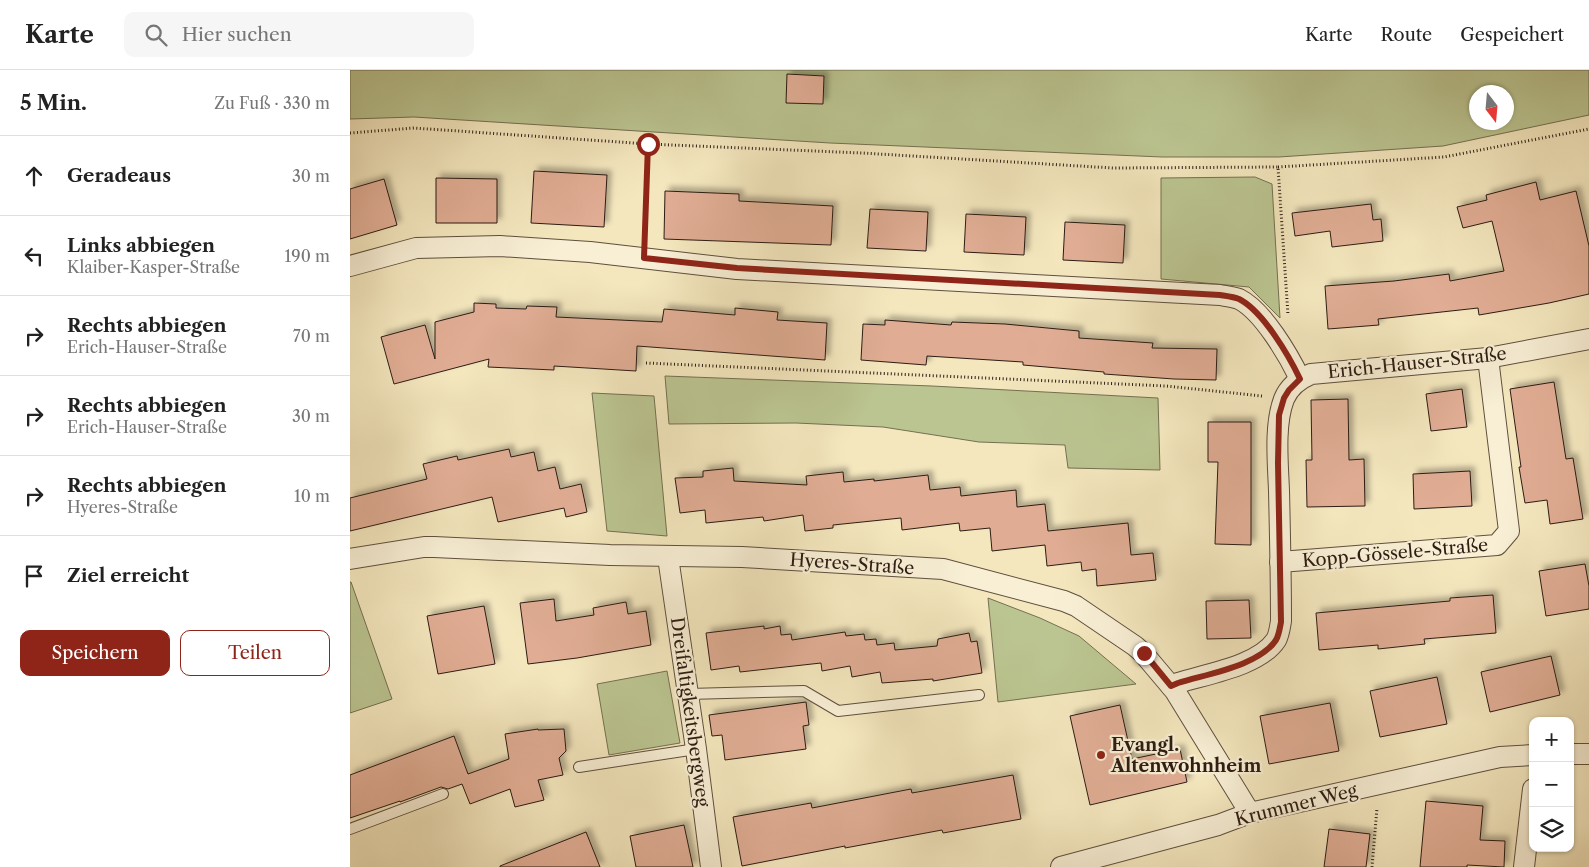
<!DOCTYPE html>
<html lang="de">
<meta charset="utf-8">
<style>
body{margin:0;font-family:"Libre Caslon Text",serif;background:#f6f6f6;color:#222}
.controls{position:absolute;right:15px;bottom:15px;display:grid;overflow:hidden;border-radius:10px;box-shadow:0 1px 4px #0004}
.controls button{width:45px;height:45px;display:grid;place-items:center;padding:0;border:0;border-bottom:1px solid #e0e0e0;background:#fff;color:#222;font:25px sans-serif}
.compass{position:absolute;left:1119px;top:15px;width:45px;height:45px;border-radius:50%;background:#fff;box-shadow:0 1px 4px #0004;rotate:164deg}
.stop{position:absolute;width:15px;height:15px;margin:-11px;border:4px solid #8f2418;border-radius:50%;background:#fff}
.stop.end{background:#8f2418;border-color:#fff;box-shadow:0 1px 5px #0008}
.list{margin:0;padding:0;list-style:none}
h2{display:flex;justify-content:space-between;align-items:center;height:65px;margin:0;padding:0 20px;font-size:21px}
h2 small{font-size:16px;font-weight:400;color:#767676}
.list li{display:grid;grid-template-columns:32px 1fr auto;gap:15px;align-items:center;box-sizing:border-box;height:80px;padding:0 20px;border-top:1px solid #e0e0e0}
.list b{display:block;font-size:19px;white-space:nowrap}
.list p{margin:0;font-size:16px;white-space:nowrap;color:#767676}
.list em{font-size:16px;font-style:normal;color:#767676}
.actions{display:flex;gap:10px;padding:15px 20px}
.actions a{flex:1;padding:11px 0;border:1px solid #8f2418;border-radius:10px;text-align:center;font-size:18px;color:#8f2418}
.actions .main{background:#8f2418;color:#fff}
.icon{flex:none;width:28px;height:28px;fill:none;stroke:currentColor;stroke-width:2;stroke-linecap:round;stroke-linejoin:round}
.map{position:relative;flex:none;width:1239px;height:797px;overflow:hidden}
header{display:flex;align-items:center;gap:30px;box-sizing:border-box;height:70px;padding:0 25px;background:#fff;border-bottom:1px solid #e0e0e0}
header strong{font-size:24px}
nav{display:flex;gap:28px;margin-inline-start:auto;font-size:18px}
.search{width:350px;height:45px;background:#f6f6f6;display:flex;align-items:center;gap:12px;box-sizing:border-box;padding:0 18px;border-radius:10px;color:#767676;font-size:19px}
main{display:flex}
aside{flex:1;background:#fff}
.map>svg:first-child{display:block}
</style>
<header>
<strong>Karte</strong>
<div class="search"><svg class="icon" aria-label="search" viewBox="0 0 24 24"><circle cx="10" cy="10" r="6"/><path d="M15 15l6 6"/></svg>Hier suchen</div>
<nav><a>Karte</a><a>Route</a><a>Gespeichert</a></nav>
</header>
<main>
<aside>
<h2>5 Min.<small>Zu Fuß · 330 m</small></h2>
<ul class="list">
<li><svg class="icon" aria-label="ahead" viewBox="0 0 24 24"><path d="M12 20V5M6 11l6-6 6 6"/></svg><div><b>Geradeaus</b></div><em>30 m</em></li>
<li><svg class="icon" aria-label="left" viewBox="0 0 24 24"><path d="M17 20v-9H6M10 6l-5 5 5 5"/></svg><div><b>Links abbiegen</b><p>Klaiber-Kasper-Straße</p></div><em>190 m</em></li>
<li><svg class="icon" aria-label="right" viewBox="0 0 24 24"><path d="M7 20v-9h11M14 6l5 5-5 5"/></svg><div><b>Rechts abbiegen</b><p>Erich-Hauser-Straße</p></div><em>70 m</em></li>
<li><svg class="icon" aria-label="right" viewBox="0 0 24 24"><path d="M7 20v-9h11M14 6l5 5-5 5"/></svg><div><b>Rechts abbiegen</b><p>Erich-Hauser-Straße</p></div><em>30 m</em></li>
<li><svg class="icon" aria-label="right" viewBox="0 0 24 24"><path d="M7 20v-9h11M14 6l5 5-5 5"/></svg><div><b>Rechts abbiegen</b><p>Hyeres-Straße</p></div><em>10 m</em></li>
<li><svg class="icon" aria-label="arrive" viewBox="0 0 24 24"><path d="M6 21V4h12l-3 4 3 4H6"/></svg><div><b>Ziel erreicht</b></div></li>
</ul>
<div class="actions"><a class="main">Speichern</a><a>Teilen</a></div>
</aside>
<div class="map">
<svg width="1239" height="797" viewBox="0 0 1239 797">
<defs>
<filter id="shadow"><feDropShadow dx="4.5" dy="-4.5" stdDeviation="2.5" flood-color="#0004"/></filter>
</defs>
<rect width="100%" height="100%" fill="#f4e7be"/>
<filter id="stains"><feTurbulence type="fractalNoise" baseFrequency=".004" numOctaves="4"/><feColorMatrix values="0 0 0 0 .2 0 0 0 0 .09 0 0 0 0 .02 0 0 0 .5 -.17"/></filter>
<radialGradient id="worn" r=".72"><stop offset=".6" stop-color="#630" stop-opacity="0"/><stop offset="1" stop-color="#630" stop-opacity=".3"/></radialGradient>
<g fill="#bbc591" stroke="#747052" fill-rule="evenodd">
<path d="M0 0H1239V45L1093 76 929 87H812L480 73 64 47 0 49ZM1126 22H1156V52H1126Z"/>
<path d="M905 107 922 114 930 248 899 217 811 209V108Z"/>
<path d="M315 306 582 316 808 328 810 400 718 398 715 375 629 372 533 357 446 353 319 354Z"/>
<path d="M242 323 304 326 317 466 257 461Z"/>
<path d="M0 512H1L42 629 0 643Z"/>
<path d="M638 528 690 548 729 566 786 614 648 632Z"/>
<path d="M317 601 330 673 259 685 247 614Z"/>
</g>
<g fill="#e0ad94" stroke="#2d1c13" filter="url(#shadow)">
<path d="M437 4 474 6 473 34 436 33Z"/>
<path d="M184 101 257 105 254 157 181 153Z"/>
<path d="M86 108 147 109V153H86Z"/>
<path d="M34 109 47 155 0 169V119Z"/>
<path d="M1186 112 1190 130 1226 121 1239 176V224L1199 233 1129 245 1128 238 1028 249 1029 255 978 259 975 216 1044 211 1099 204 1100 211 1154 201 1142 151 1113 158 1107 137 1137 130 1136 125Z"/>
<path d="M315 121 389 124V131L483 136 481 175 314 169Z"/>
<path d="M1021 134 1023 150 1031 149 1033 171 982 177 980 161 945 166 942 143Z"/>
<path d="M520 139 578 142 576 181 517 178Z"/>
<path d="M616 144 676 147 674 185 614 182Z"/>
<path d="M715 152 775 155 773 193 713 190Z"/>
<path d="M124 233 146 234V238L176 239 177 236 207 237 206 247 312 252 314 239 385 245V238L428 242 427 250 477 253 475 290 287 276 286 301 204 296V300L138 297 139 289 44 314 31 267 75 255 85 289V252L124 242Z"/>
<path d="M535 250 601 255 602 252 655 254 729 261V268L803 273 802 278 867 279 866 310 824 309 754 304V302L673 295V292L577 286 576 295 511 290 513 254 535 255Z"/>
<path d="M1204 312 1216 389 1223 388 1233 449 1200 454 1197 430 1175 433 1169 397H1171L1160 319Z"/>
<path d="M1112 319 1117 357 1081 361 1076 324Z"/>
<path d="M998 329 999 390 1014 389 1015 436 957 437 956 390H962L961 330Z"/>
<path d="M858 352H901V475L865 474 868 392H858Z"/>
<path d="M159 379 161 387 184 382 188 401 205 397 210 419 231 414 237 442 216 447 214 438 148 452 142 427 0 461V428L77 409 73 394 107 386 108 390Z"/>
<path d="M383 398 384 411 457 415 456 406 493 402 494 412 524 409V411L578 405 580 420 610 417 611 426 666 420 667 437 695 434 698 461 778 453 781 485 803 483 806 510 747 516 746 499 732 501 731 492 697 496 695 475 642 481 640 458 610 461 609 453 552 460 551 448 483 455V458L455 461 453 445 414 451 413 447 356 453 355 440 330 443 325 408 353 407V401Z"/>
<path d="M1120 401 1122 436 1064 439 1063 404Z"/>
<path d="M1235 494 1239 516V539L1196 546 1189 501Z"/>
<path d="M1143 525 1146 563 1074 569 1075 574 1028 579V575L969 580 966 543 1100 531V528Z"/>
<path d="M204 529 206 551 244 545 243 538 276 532 278 544 296 541 301 575 227 588 178 594 170 533Z"/>
<path d="M899 530 901 568 857 569 856 531Z"/>
<path d="M134 536 145 594 88 604 77 546Z"/>
<path d="M414 556V559L430 556 431 565 441 564 442 570 495 562 496 566 514 564 515 570 526 569 527 575 544 573 545 580 587 576 588 569 619 563 621 572 627 571 632 603 583 611V609L532 613 530 602 502 607 500 596 472 601 471 593 390 602 389 596 361 600 356 563Z"/>
<path d="M1201 586 1210 625 1140 642 1131 602Z"/>
<path d="M1087 607 1097 654 1030 667 1020 621Z"/>
<path d="M456 632 459 655 453 656 456 679 375 690 372 665 362 666 359 645Z"/>
<path d="M980 633 989 681 919 694 910 646Z"/>
<path d="M770 635 782 689 830 679 837 712 740 735 720 646Z"/>
<path d="M188 659V660L214 659 216 681 209 688 213 705 188 710 194 730 165 737 160 719 120 734 112 714 98 719 91 717 50 732V731L0 748V705L104 666 118 704 159 689 155 664Z"/>
<path d="M663 705 671 749 593 763 592 760 495 778V776L392 796 383 747 461 733 462 738 561 719 562 723Z"/>
<path d="M1076 731 1133 736 1130 770 1155 771 1154 797 1117 795V797H1070Z"/>
<path d="M334 755 343 797H286L280 766Z"/>
<path d="M979 759 1020 764 1016 797H974Z"/>
<path d="M236 762 250 797H150V796Z"/>
</g>
<g fill="none" stroke-linecap="round" stroke-linejoin="round">
<g stroke="#5f4f3e" stroke-width="12">
<g id="service">
<path d="M338 624 454 621 488 641 629 625"/>
<path d="M229 697 346 679"/>
<path d="M0 759 93 724"/>
</g>
</g>
<g stroke="#5f4f3e" stroke-width="22">
<g id="minor">
<path d="M0 196 66 178 150 176 240 182 387 199 870 225C876 226 884 227 889 229 913 241 939 286 950 309"/>
<path d="M318 487 346 679 361 797"/>
<path d="M0 489 74 477H84L260 485 392 487 593 499 714 531 726 536 785 576 793 583 825 621 900 743"/>
<path d="M930 492 1147 475 1159 461 1138 288"/>
<path d="M821 616 828 613C856 604 909 596 926 570 929 565 930 557 931 551 931 508 930 464 929 421 928 393 924 355 934 329 939 317 949 309 961 304L1138 288 1239 269"/>
<path d="M1220 684H1239"/>
<path d="M711 797 868 755 900 743 1150 687 1183 685"/>
<path d="M1174 797 1183 719"/>
</g>
</g>
<g stroke="#2d1c13" stroke-width="3" stroke-dasharray="1 2.5" stroke-linecap="butt">
<path d="M0 63 64 58 298 74"/>
<path d="M928 97 1094 87 1239 59"/>
<path d="M295 166 298 74 512 83 763 98 928 97 938 245"/>
<path d="M296 293 816 316 912 326"/>
<path d="M1022 797 1027 738"/>
</g>
<use href="#service" stroke="#f8efd5" stroke-width="10"/>
<use href="#minor" stroke="#f8efd5" stroke-width="20"/>
</g>
<g fill="none" stroke-linecap="round" stroke-linejoin="round">
<path stroke="#8f2418" stroke-width="6" d="M298 74 294 188 387 198 870 225C876 226 884 227 889 229 913 241 939 286 950 309L939 320 934 328 929 345 928 393 931 552C930 557 929 565 926 570 909 596 856 604 828 613L821 616 794 583"/>
</g>
<circle fill="#8f2418" stroke="#f8efd5" stroke-width="2" cx="751" cy="685" r="5"/>
<g text-anchor="middle" dominant-baseline="central" stroke-width="4.5" stroke-linejoin="round" paint-order="stroke">
<g font-size="18" fill="#2d1c13" stroke="#f8efd5">
<text transform="translate(1067 293) rotate(-6)">Erich-Hauser-Straße</text>
<text transform="translate(1045 483) rotate(-5)">Kopp-Gössele-Straße</text>
<text transform="translate(502 494) rotate(4)">Hyeres-Straße</text>
<text transform="translate(340 642) rotate(82)">Dreifaltigkeitsbergweg</text>
<text transform="translate(946 735) rotate(-14)">Krummer Weg</text>
</g>
<g font-size="18" font-weight="bold" fill="#2d1c13" stroke="#f8efd5" text-anchor="start">
<text x="761" y="675">Evangl.<tspan x="761" dy="21">Altenwohnheim</tspan></text>
</g>
</g>
<rect width="100%" height="100%" filter="url(#stains)"/>
<rect width="100%" height="100%" fill="url(#worn)"/>
</svg>
<div class="controls">
<button>+</button>
<button>−</button>
<button><svg class="icon" aria-label="layers" viewBox="0 0 24 24"><path d="M12 4l9 5-9 5-9-5zM3 14l9 5 9-5"/></svg></button>
</div>
<svg class="compass" viewBox="-18 -18 36 36"><path d="M0-13l5 13h-10z" fill="#e53935"/><path d="M0 13l5-13h-10z" fill="#767676"/></svg>
<div class="stop" style="left:298px;top:74px"></div>
<div class="stop end" style="left:794px;top:583px"></div>
</div>
</main>
